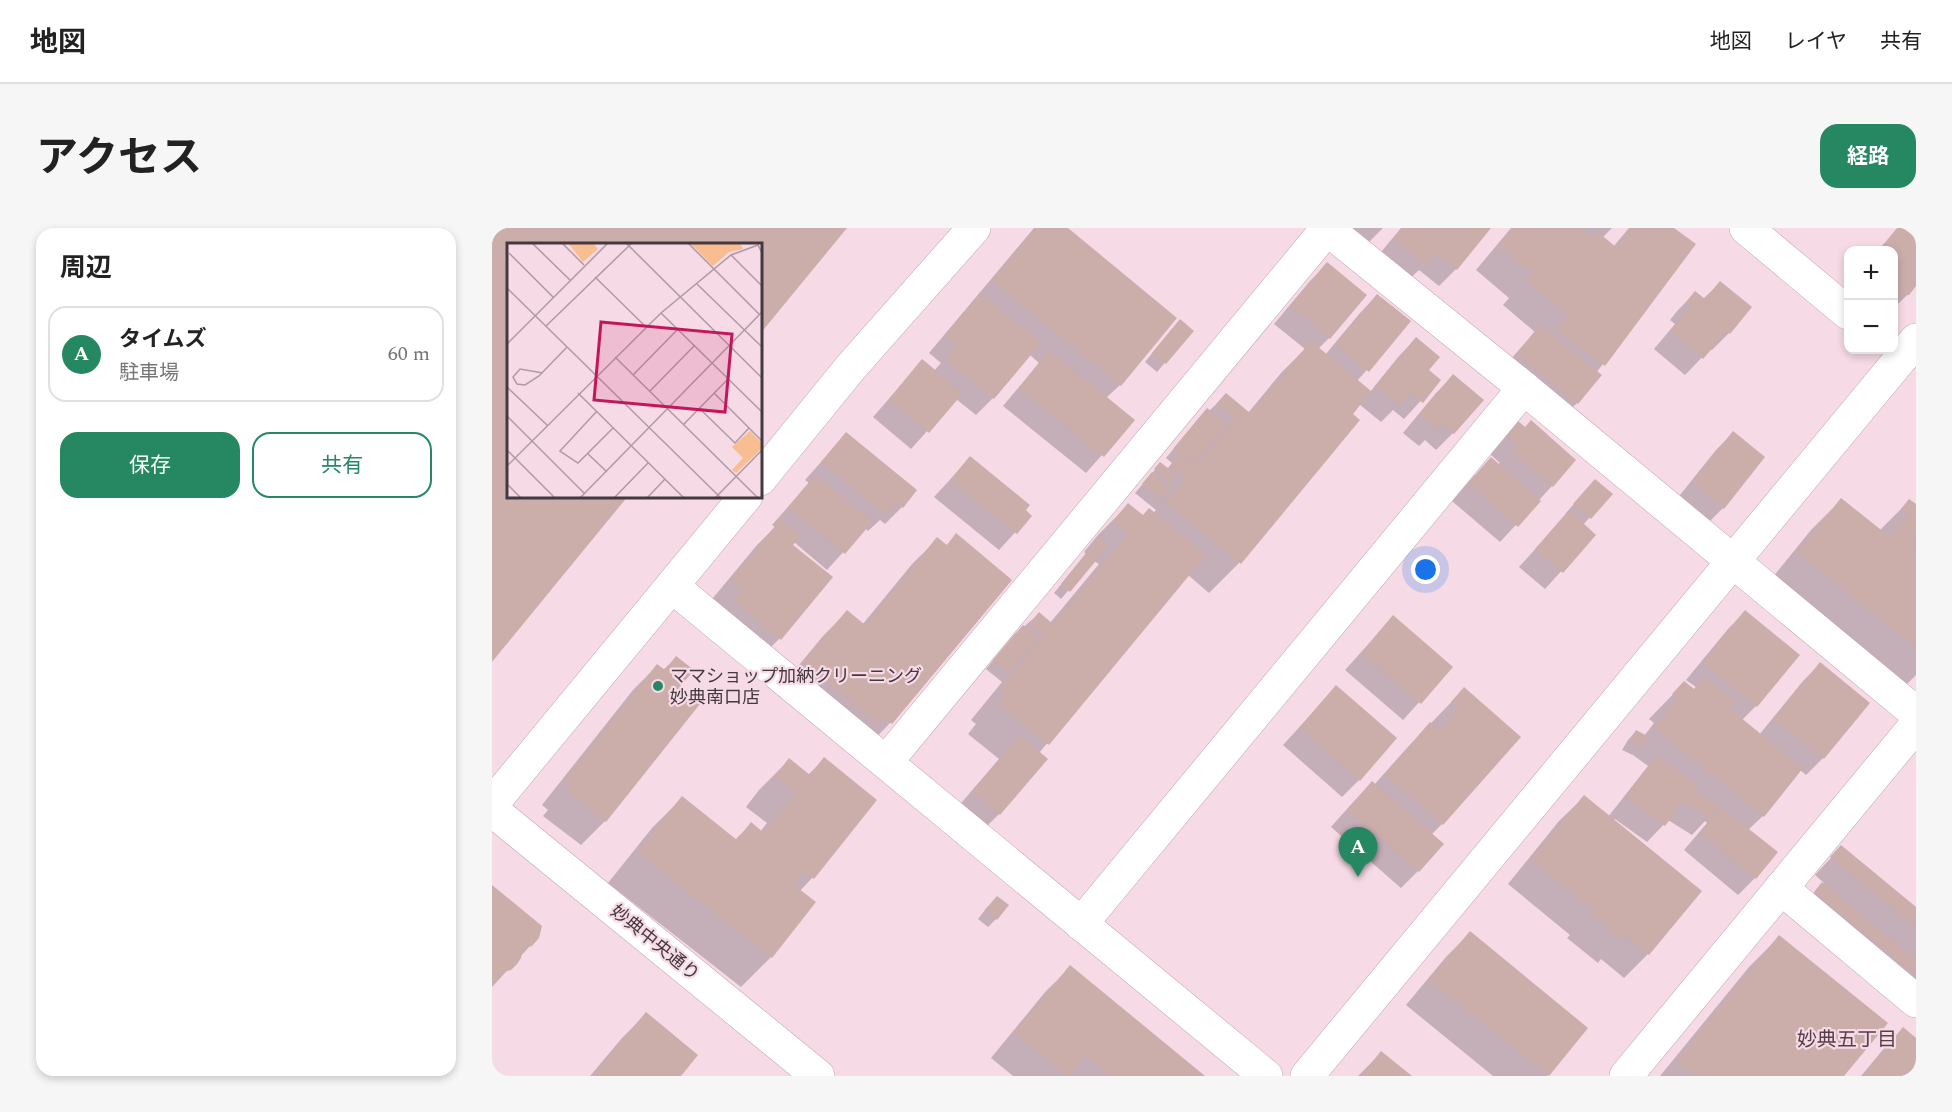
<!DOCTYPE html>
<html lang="ja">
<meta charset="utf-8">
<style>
body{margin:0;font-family:Spectral,"Noto Sans JP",serif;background:#f6f6f6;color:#222}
.controls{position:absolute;right:18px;top:18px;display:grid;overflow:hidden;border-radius:12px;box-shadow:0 3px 9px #0003}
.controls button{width:54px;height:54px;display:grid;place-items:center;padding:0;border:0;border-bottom:2px solid #e0e0e0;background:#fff;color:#222;font:30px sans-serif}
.you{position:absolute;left:934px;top:342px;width:21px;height:21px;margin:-15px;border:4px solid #fff;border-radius:50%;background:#1a73e8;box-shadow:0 0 0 9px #1a73e833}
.badge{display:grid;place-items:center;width:39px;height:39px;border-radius:50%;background:#268862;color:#fff;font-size:20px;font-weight:700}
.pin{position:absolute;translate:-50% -50px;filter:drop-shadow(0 2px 3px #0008)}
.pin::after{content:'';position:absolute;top:32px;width:21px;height:18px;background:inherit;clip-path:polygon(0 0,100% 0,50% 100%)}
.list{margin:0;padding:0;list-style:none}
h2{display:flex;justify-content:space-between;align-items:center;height:78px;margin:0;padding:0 24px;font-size:26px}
h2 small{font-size:20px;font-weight:400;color:#767676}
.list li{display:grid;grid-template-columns:39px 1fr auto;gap:18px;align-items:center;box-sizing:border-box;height:96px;margin:0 12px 12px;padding:0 12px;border:2px solid #e0e0e0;border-radius:18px}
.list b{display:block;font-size:22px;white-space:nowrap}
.list p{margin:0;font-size:20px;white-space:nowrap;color:#767676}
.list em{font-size:20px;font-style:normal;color:#767676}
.actions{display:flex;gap:12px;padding:18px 24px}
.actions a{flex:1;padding:14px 0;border:2px solid #268862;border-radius:18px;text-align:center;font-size:21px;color:#268862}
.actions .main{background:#268862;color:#fff}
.map{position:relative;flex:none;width:1424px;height:848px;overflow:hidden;border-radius:18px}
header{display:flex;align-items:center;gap:36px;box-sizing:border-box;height:84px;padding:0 30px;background:#fff;border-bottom:2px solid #e0e0e0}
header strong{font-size:28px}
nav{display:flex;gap:33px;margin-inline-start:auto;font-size:21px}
.intro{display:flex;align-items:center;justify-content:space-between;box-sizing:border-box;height:144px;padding:0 36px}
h1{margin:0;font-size:42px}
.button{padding:15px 27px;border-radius:18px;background:#268862;color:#fff;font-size:21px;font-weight:700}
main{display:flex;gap:36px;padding:0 36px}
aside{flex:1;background:#fff;border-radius:18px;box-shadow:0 3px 9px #0003}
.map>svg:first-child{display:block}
</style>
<header>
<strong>地図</strong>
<nav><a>地図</a><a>レイヤ</a><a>共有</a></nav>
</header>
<div class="intro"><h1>アクセス</h1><a class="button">経路</a></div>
<main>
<aside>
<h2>周辺<small></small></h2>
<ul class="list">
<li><span class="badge">A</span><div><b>タイムズ</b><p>駐車場</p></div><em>60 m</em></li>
</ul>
<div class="actions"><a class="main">保存</a><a>共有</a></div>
</aside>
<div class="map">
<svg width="1424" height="848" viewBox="0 0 1424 848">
<rect width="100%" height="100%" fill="#f6dae6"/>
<g fill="#0003">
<path d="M0 0H353L268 16H16V268L0 431Z"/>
<path d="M542 0H573L628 157 614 170 641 192 594 245 511 178 547 135 537 126 501 170 484 187 464 171 419 221 381 189 430 133 442 143 449 135 437 125Z"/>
<path d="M844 0H891L870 21Z"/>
<path d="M909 0H997L964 41 947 58 927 42 915 53 885 29Z"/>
<path d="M1019 0H1120L1110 10 1121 19 1137 0H1180L1202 16 1104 145 1108 147 1085 175 1068 192 1008 143 1043 104 1011 77 1017 70 984 42Z"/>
<path d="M1407 0H1409L1416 66 1402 80V22H1386Z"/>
<path d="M835 36 837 110 826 121 833 127 868 85 885 68 917 94 865 153 878 164 907 128 924 111 935 143 947 153 912 191 901 182 889 194 867 176 859 186 866 192 747 335 717 365 696 347 547 525 507 586 490 603 464 581 507 531 476 506 484 496 479 492 510 454 494 441 522 407 547 386 558 395 607 336 602 333 569 371 562 365 594 326 592 324 606 307 636 277 651 288 661 285 664 282 643 265 668 236 675 241 680 235 674 230 707 190 715 182 717 183 734 167 756 185 789 145 813 121 782 96 818 53Z"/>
<path d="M1228 55 1258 79 1237 105 1220 122 1218 121 1193 147 1162 121 1183 96 1178 92 1186 82 1203 65 1211 71Z"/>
<path d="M680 101 700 103 665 144 653 134Z"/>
<path d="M961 148V205L944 222 933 212 927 218 911 205 944 165Z"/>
<path d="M1026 195 1060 258 1008 314 960 273 982 248 1008 235 997 225Z"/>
<path d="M1241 205 1231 280 1214 297 1184 272 1224 222Z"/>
<path d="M354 206 410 279 393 296 388 292 376 303 373 300 335 342 302 314 299 317 339 349 287 411 263 435 216 376 265 317 283 299 280 297 317 255 313 252Z"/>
<path d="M478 230 538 288 507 322 442 269Z"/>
<path d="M1094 262 1118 266 1091 297 1102 307 1053 361 1027 339 1075 286 1074 285Z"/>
<path d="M1349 272 1387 303 1417 273 1424 278V447L1409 462 1276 355 1319 302Z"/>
<path d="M464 307 518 352 398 495 374 520 288 460 331 408 355 384 370 397 421 335 446 311 454 318Z"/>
<path d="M1253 384 1264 478 1250 492 1267 507 1311 453 1328 436 1331 530 1314 547 1308 542 1271 588 1256 602 1263 650 1246 667 1192 622 1215 595 1213 593 1200 607 1176 592 1155 614 1123 591 1121 593 1156 726 1132 750 1109 731 1106 735 1075 710 1078 707 1016 656 1067 593 1092 569 1116 589 1156 538 1141 527 1130 522 1136 512 1144 503 1152 508 1162 495 1157 491 1192 455 1201 462 1204 459 1194 452 1236 401Z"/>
<path d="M901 389 959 439 911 492 853 442Z"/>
<path d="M184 430 185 460 206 476 113 593 89 617 51 588 56 582 50 577 141 462 165 438 171 442Z"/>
<path d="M844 459 867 552 850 569 791 517Z"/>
<path d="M972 461 950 596 939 607 926 643 909 660 839 599 863 572 880 555 882 557 914 521Z"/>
<path d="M332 531 383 572 320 650 308 663 322 675 279 729 249 759 116 655 160 600 190 570 243 612 259 596 268 604 275 595 254 579 267 562 297 532 316 547Z"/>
<path d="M1349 619 1424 681V779L1314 673 1332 655 1323 647Z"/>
<path d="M0 659 39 717 0 759Z"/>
<path d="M496 678 504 691 496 699 486 691Z"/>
<path d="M978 705 1094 800 1055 848H1001L914 777 954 729Z"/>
<path d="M1287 709 1350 848H1168L1257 739Z"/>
<path d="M579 739 711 848H521L499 830 554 763Z"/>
<path d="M154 786 187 848H98L130 810Z"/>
<path d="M1411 801 1424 848H1369L1394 818Z"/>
<path d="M889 825 918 848H866Z"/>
</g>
<g fill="#cbadaa">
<path d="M0 0H355L268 106V16H16V268H136L0 434Z"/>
<path d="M543 0H576L685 90 629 158 500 52Z"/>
<path d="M910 0H999L965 42 944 25 933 37 901 11Z"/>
<path d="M1021 0H1090L1102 9 1106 4 1125 20 1140 0H1182L1204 16 1113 138 1064 102 1076 87 1034 52 1040 45 1007 17Z"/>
<path d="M1405 0H1411L1424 10V58L1417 67 1402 68V22H1387Z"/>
<path d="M835 34 875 67 838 111 798 78Z"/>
<path d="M1228 53 1260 79 1238 106 1235 103 1211 131 1178 103 1199 78 1194 74 1203 63 1213 71Z"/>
<path d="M488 65 549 115 502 171 453 131 464 117 453 107Z"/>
<path d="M885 66 919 93 877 144 843 116Z"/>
<path d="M688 91 702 103 674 136 660 125Z"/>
<path d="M1048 97 1110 147 1086 176 1024 126Z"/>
<path d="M924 109 948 129 937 142 949 152 931 175 918 165 907 178 883 158Z"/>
<path d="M819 113 879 163 861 186 868 192 749 336 673 274 693 251 678 238 687 227 702 239 742 191 724 176 734 165 758 185Z"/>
<path d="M557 122 643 192 612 229 527 160Z"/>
<path d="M430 131 471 165 437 205 397 171Z"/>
<path d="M961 146 992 172 962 206 951 196 946 202 927 187Z"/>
<path d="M715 180 735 196 701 237 681 221Z"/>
<path d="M1039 192 1084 232 1061 259 1019 223 1024 217 1013 207 1026 193 1033 199Z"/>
<path d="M1241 203 1273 229 1232 281 1200 254Z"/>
<path d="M354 204 425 262 411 280 405 275 394 287 329 234Z"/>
<path d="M478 228 538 277 534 282 540 288 525 306 458 252Z"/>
<path d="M999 229 1049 273 1026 299 976 255Z"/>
<path d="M668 234 685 247 679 255 662 241Z"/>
<path d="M660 244 679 260 669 271 650 256Z"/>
<path d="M323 247 381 293 353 326 296 279Z"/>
<path d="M1103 251 1121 266 1099 291 1081 276Z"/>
<path d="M1349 270 1398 309 1416 287 1409 281 1417 271 1424 276V310L1419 316 1424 320V420L1305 324Z"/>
<path d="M636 275 651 287 657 280 714 327 557 517 505 475 513 465 508 461 551 408 537 396 547 384 561 396 636 306 621 293Z"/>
<path d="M1077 282 1104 307 1071 345 1043 321Z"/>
<path d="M289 291 309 308 301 317 341 349 289 412 241 373 251 361 239 351Z"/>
<path d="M464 305 520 352 400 496 392 490 386 496 311 434 355 382 373 397 445 309 455 317Z"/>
<path d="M607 309 617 317 578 364 569 356Z"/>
<path d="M1253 382 1308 427 1265 479 1210 434Z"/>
<path d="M901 387 961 439 929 476 869 425Z"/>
<path d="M531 397 547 410 517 445 501 432Z"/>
<path d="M184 428 202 442 187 460 208 476 114 594 74 562 79 556 73 551 165 436 173 442Z"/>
<path d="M1328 434 1378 475 1332 531 1282 491Z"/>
<path d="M1212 449 1244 474 1238 481 1311 540 1272 589 1162 499 1185 470 1180 466 1192 453 1202 461Z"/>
<path d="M844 457 905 510 868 553 807 500Z"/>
<path d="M972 459 1029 509 951 597 893 546 938 494 948 503 967 481 959 474Z"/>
<path d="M1144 502 1157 509 1150 520 1138 513Z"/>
<path d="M528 507 556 531 508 587 480 563Z"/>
<path d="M1165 527 1205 557 1201 561 1226 577 1218 591 1191 574 1173 598 1133 569Z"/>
<path d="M332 529 385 572 322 651 312 643 302 657 324 674 280 730 145 624 190 568 245 612 259 594 272 605 304 565 283 548 297 530 318 547Z"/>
<path d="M880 553 952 616 927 644 855 582Z"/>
<path d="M1092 567 1210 663 1157 727 1134 708 1131 712 1098 685 1101 682 1039 631Z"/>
<path d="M1229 579 1286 624 1264 651 1208 604Z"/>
<path d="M1349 617 1424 679V700L1338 629Z"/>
<path d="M1330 654 1424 732V748L1322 664Z"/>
<path d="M0 657 50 698 47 710 40 718 31 720 29 730 25 736 19 742 11 744 0 758Z"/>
<path d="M505 668 517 677 505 692 493 682Z"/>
<path d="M978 703 1096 800 1057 848 937 752Z"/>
<path d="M1287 707 1396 795 1352 848H1203L1184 833Z"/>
<path d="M578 737 713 848H618L594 828 578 848H575L522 805Z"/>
<path d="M154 784 206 827 189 848H100Z"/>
<path d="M1411 799 1424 810V848H1371Z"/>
<path d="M889 823 920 848H869Z"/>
</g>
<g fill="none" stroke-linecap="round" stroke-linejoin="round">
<g stroke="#c1a6b2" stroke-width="34">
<g id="minor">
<path d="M834 0 1032 160 1424 485"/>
<path d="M1410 129 1424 112"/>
<path d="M181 359 774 848"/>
<path d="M394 534 835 1"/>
<path d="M1289 660 1424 773"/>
<path d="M589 696 1032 160"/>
<path d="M1134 848 1424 497"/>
</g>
</g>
<g stroke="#c1a6b2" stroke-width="34">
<g id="tertiary">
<path d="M1254 0 1356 85"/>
<path d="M268 251 359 139 482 0"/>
<path d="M0 576 254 268"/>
<path d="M0 582 326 848"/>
<path d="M815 848 1410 129"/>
</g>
</g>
<use href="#minor" stroke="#fff" stroke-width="33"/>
<use href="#tertiary" stroke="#fff" stroke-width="33"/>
</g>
<circle fill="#268862" stroke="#f6dae6" stroke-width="2" cx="166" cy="458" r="6"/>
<g text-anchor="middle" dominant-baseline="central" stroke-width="4.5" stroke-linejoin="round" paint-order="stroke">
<g font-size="18" fill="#44393e" stroke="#f6dae6" text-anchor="start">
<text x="178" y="448">ママショップ加納クリーニング<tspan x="178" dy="21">妙典南口店</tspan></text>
</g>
<g font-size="18" fill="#44393e" stroke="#f6dae6">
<text transform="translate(163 715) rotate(39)">妙典中央通り</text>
</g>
<g font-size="20" fill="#57404a" stroke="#f6dae6">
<text x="1355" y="812">妙典五丁目</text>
</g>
</g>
<g transform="translate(15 15)">
<rect width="255" height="255" fill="#f6dae6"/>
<path d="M61 0H86L91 6 76 19ZM183 0H233L236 6 222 9 206 23ZM243 188 255 200V205L229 230 225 227 236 215 225 204Z" fill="#f8bd90"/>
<path fill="none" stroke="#af9aa3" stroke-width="1.5" d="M25 0 63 37M55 0 77 22M119 0 255 135M181 0 253 72M2 10 46 54M224 12 255 43M88 34 138 83M190 41 255 104M0 45 214 255M154 70 255 169M39 83 125 0M0 101 101 0M108 114 251 255M36 130 13 126 6 134 10 141 18 142 32 133 60 104M126 132 171 86M0 144 40 182M143 148 188 102M71 150 177 255M207 150 255 198M192 165 228 200 242 185M90 168 53 208 71 220 106 185M0 173 77 250M177 181 221 136M0 207 48 255M81 211 99 228M0 223 154 70 224 12 251 2 255 10M0 241 14 255M73 255 255 69M107 255 141 220M140 255 158 236M208 255 255 207"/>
<path fill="#c2185b" fill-opacity="0.15" stroke="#c2185b" stroke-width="3" d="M94 79 225 91 218 169 87 157Z"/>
<rect width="255" height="255" fill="none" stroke="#44393e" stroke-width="3"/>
</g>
</svg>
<div class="controls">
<button>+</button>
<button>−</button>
</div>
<div class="you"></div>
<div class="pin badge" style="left:866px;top:649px">A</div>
</div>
</main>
